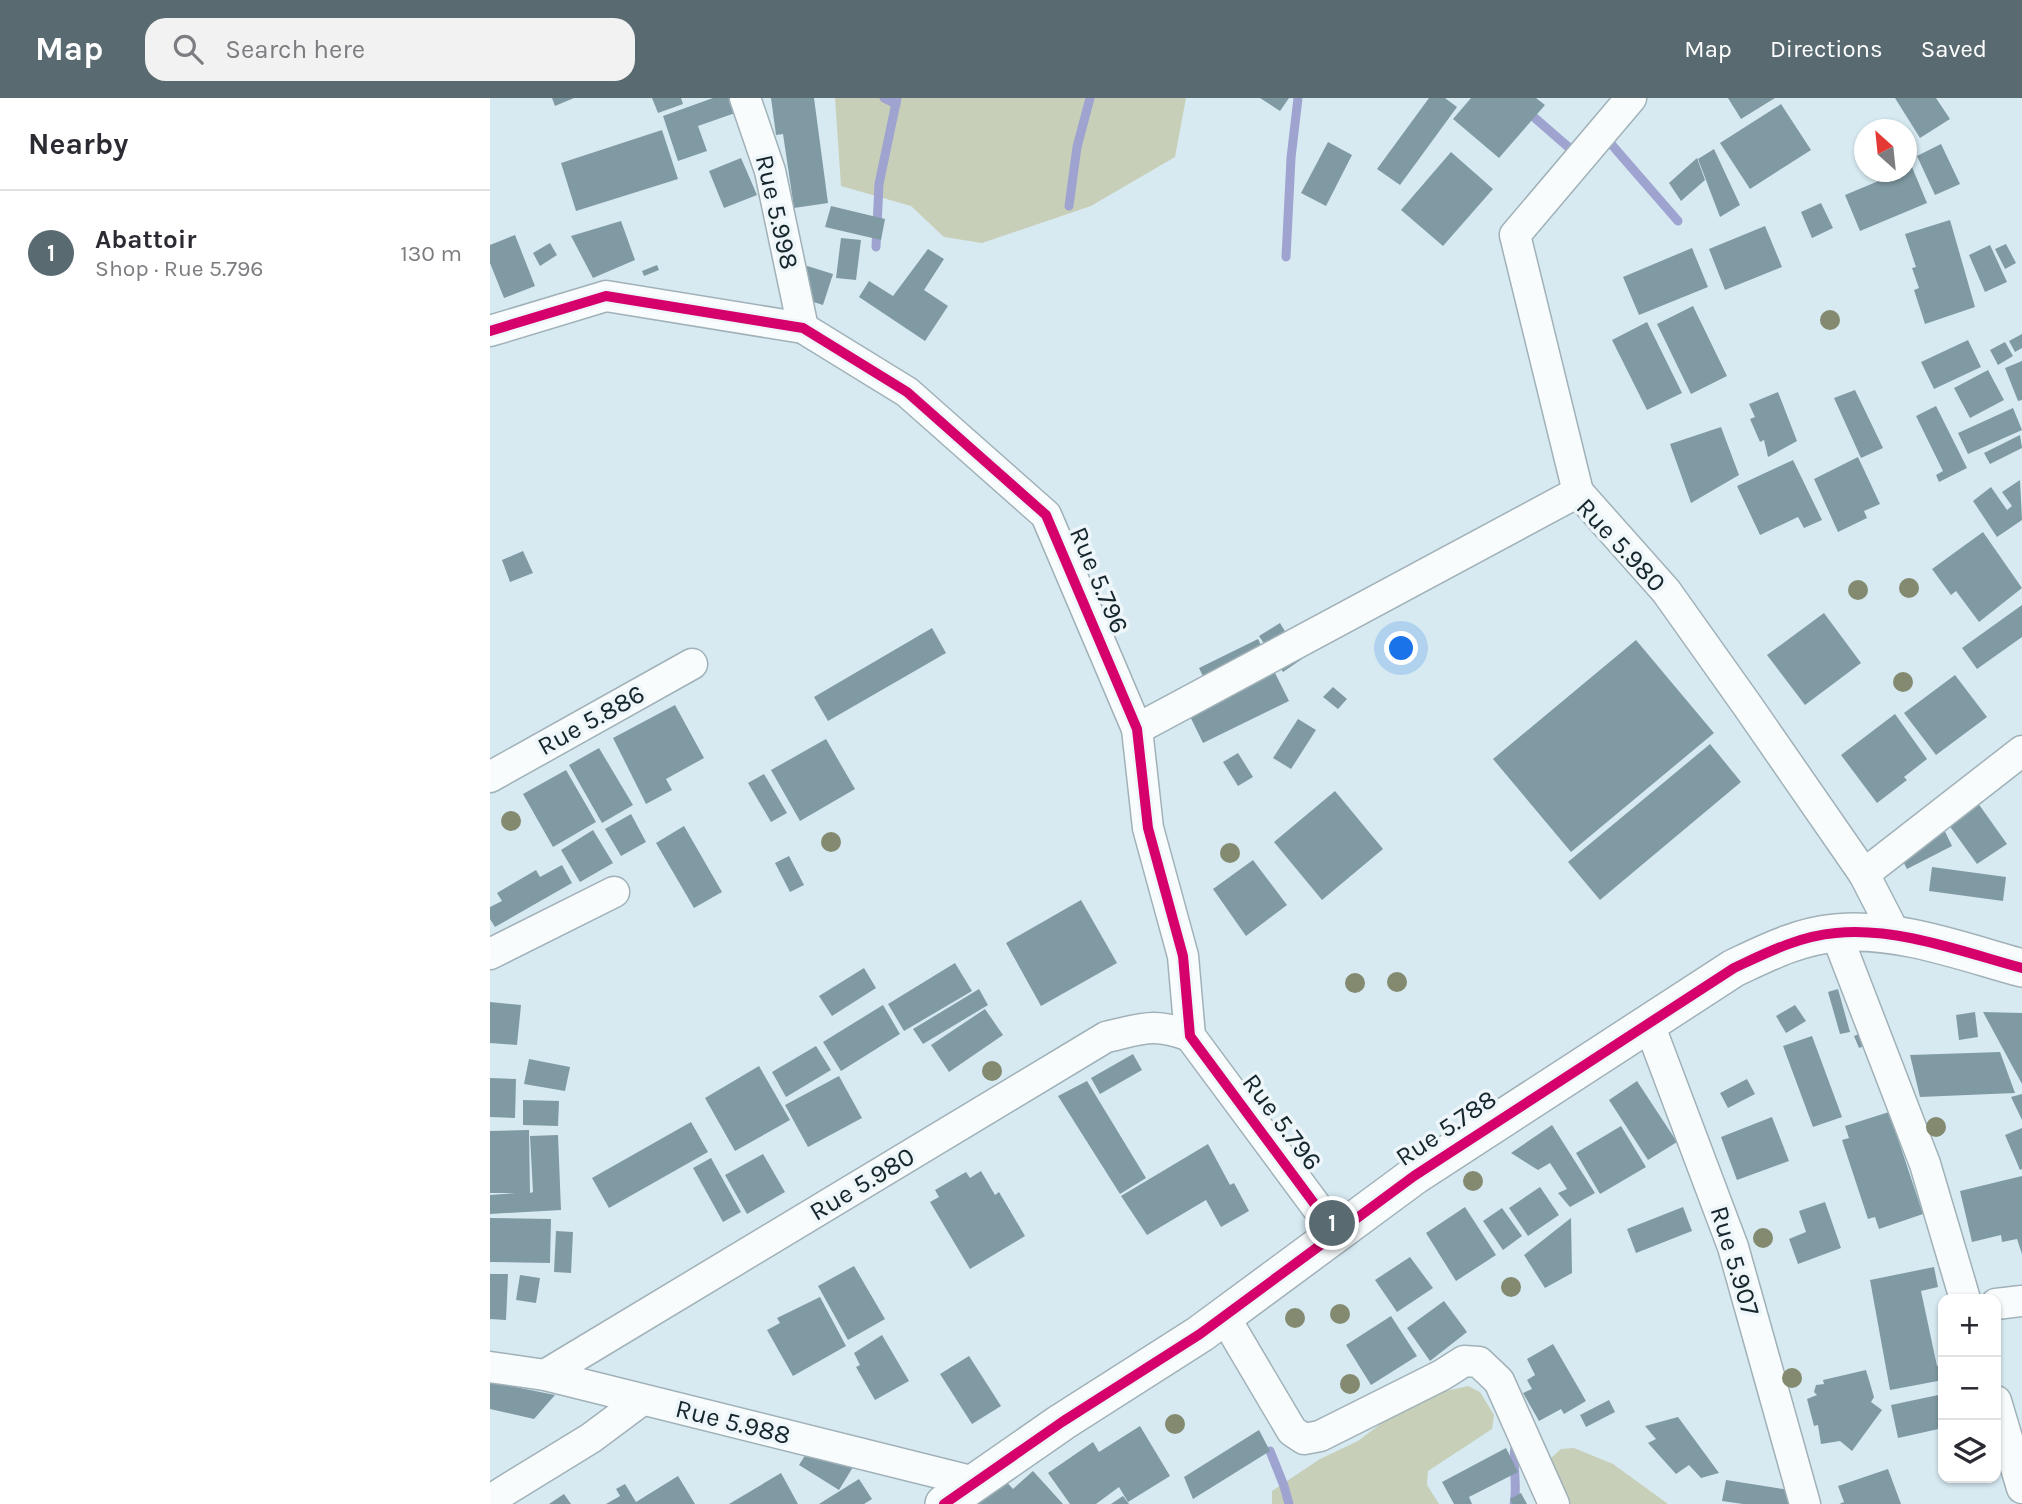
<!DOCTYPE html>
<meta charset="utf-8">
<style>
body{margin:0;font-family:Karla,sans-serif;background:#f2f2f3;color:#2b2b33}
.controls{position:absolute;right:21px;bottom:21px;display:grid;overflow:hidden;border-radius:14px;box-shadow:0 2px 5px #0004}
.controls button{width:63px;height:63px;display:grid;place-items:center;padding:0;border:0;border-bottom:2px solid #e1e1e2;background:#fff;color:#2b2b33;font:35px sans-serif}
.compass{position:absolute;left:1364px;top:21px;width:63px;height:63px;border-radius:50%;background:#fff;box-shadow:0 2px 5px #0004;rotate:333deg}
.you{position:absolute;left:912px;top:551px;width:24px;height:24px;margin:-18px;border:5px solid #fff;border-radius:50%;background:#1a73e8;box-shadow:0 0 0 10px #1a73e833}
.badge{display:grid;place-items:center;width:46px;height:46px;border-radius:50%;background:#596b71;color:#fff;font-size:23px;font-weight:700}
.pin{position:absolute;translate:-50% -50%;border:4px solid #fff;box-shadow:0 2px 7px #0006}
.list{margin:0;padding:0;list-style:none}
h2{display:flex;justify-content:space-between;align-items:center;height:91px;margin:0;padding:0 28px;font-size:30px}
h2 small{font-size:23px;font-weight:400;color:#7c7c81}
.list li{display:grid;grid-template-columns:46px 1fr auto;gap:21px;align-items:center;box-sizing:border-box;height:126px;padding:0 28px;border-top:2px solid #e1e1e2}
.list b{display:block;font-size:26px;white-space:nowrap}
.list p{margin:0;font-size:23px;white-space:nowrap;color:#7c7c81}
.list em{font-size:23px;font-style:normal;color:#7c7c81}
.icon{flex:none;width:38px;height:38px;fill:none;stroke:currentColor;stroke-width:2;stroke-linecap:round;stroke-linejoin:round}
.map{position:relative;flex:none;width:1532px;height:1406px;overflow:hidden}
header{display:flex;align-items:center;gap:42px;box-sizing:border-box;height:98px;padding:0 35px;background:#596b71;color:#fff}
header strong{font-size:33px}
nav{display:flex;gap:38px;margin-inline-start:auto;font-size:24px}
.search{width:490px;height:63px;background:#f2f2f3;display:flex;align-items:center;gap:18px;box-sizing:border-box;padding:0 24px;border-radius:21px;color:#7c7c81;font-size:26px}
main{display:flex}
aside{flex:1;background:#fff}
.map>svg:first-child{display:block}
</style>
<header>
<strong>Map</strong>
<div class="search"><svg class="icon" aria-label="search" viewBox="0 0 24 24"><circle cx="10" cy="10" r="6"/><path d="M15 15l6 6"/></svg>Search here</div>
<nav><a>Map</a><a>Directions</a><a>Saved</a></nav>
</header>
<main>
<aside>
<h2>Nearby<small></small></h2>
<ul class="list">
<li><span class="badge">1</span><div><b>Abattoir</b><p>Shop · Rue 5.796</p></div><em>130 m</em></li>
</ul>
</aside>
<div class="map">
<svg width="1532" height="1406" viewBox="0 0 1532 1406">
<rect width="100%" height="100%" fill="#d7eaf2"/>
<g fill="#c8cfb8">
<path d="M345 0H696L685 59 601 108 492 145 454 139 421 108 351 88Z"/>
<path d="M978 1288 990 1294 1004 1317 1002 1331 938 1373 937 1387 949 1406H782V1393L830 1361 868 1343 925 1300Z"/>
<path d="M1084 1350 1123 1366 1178 1406H1052V1368L1071 1351Z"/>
</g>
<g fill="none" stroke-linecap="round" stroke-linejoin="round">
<g stroke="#9fa3d0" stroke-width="9">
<path d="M394 0 406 6"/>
<path d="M1022 0 1084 54"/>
<path d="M1115 39 1188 123"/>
<path d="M579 108 587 49 600 0"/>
<path d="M386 149 389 86 407 0"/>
<path d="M796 159 801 60 808 0"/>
<path d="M780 1353 794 1388 799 1406"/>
<path d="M1024 1406C1028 1387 1022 1368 1025 1349"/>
</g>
</g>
<g fill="#809aa3">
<path d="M62 0H84L65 8Z"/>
<path d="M162 0H191L193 6 168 15Z"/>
<path d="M223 0H243L248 14 208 28 217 53 188 63 173 18Z"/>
<path d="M281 0H324L338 105 304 110 293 36 286 37Z"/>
<path d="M770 0H799L790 13Z"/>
<path d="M939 0H955L967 9 910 87 887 71Z"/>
<path d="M981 0H1046L1055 7 1009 60 963 21Z"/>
<path d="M1238 0H1285L1251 21Z"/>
<path d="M1405 0H1446L1460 21 1430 40Z"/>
<path d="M1291 6 1321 52 1260 91 1230 45Z"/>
<path d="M172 32 188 81 86 113 71 65Z"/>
<path d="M838 44 862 57 836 108 811 95Z"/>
<path d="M1451 46 1470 86 1445 97 1427 58Z"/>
<path d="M1224 51 1250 107 1230 119 1208 61Z"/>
<path d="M961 54 1003 91 953 148 911 112Z"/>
<path d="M251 60 267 97 234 110 219 73Z"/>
<path d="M1207 60 1215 82 1191 103 1179 85Z"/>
<path d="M1422 69 1437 105 1370 133 1355 97 1410 74H1416V71Z"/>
<path d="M1331 105 1343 130 1322 140 1311 114Z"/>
<path d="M341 108 395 121 391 142 335 129Z"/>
<path d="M1460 122 1485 209 1435 226 1424 192 1429 190 1422 170 1426 169 1415 136Z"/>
<path d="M131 123 145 162 103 180 81 138Z"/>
<path d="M1275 128 1292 169 1235 192 1219 151Z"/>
<path d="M25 137 45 188 14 200 0 165V147Z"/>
<path d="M351 140 371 142 366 182 346 180Z"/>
<path d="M60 145 67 157 50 168 43 155Z"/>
<path d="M1516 146 1526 165 1515 171 1505 151Z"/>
<path d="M1500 147 1517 184 1495 194 1479 157Z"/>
<path d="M1202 150 1218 189 1149 217 1133 179Z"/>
<path d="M438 151 454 161 434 192 458 208 435 243 369 199 379 183 403 198Z"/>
<path d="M311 166 343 176 333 207 301 197Z"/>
<path d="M167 167 169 172 154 178 152 173Z"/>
<path d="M1203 208 1237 278 1201 296 1167 226Z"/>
<path d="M1157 224 1192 295 1157 312 1122 242Z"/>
<path d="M1532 236V250L1525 254 1519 243Z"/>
<path d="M1478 242 1491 269 1444 291 1431 264Z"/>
<path d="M1515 244 1523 258 1508 267 1500 252Z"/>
<path d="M1532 263V302L1528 303 1515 270Z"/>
<path d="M1498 272 1514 302 1480 320 1464 290Z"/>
<path d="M1365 292 1393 350 1371 360 1344 300Z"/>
<path d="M1288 294 1307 343 1278 359 1274 342 1270 344 1260 321 1265 319 1259 306Z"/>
<path d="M1446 308 1477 370 1449 384 1446 377 1453 373 1426 318Z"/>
<path d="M1523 310 1532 332 1478 356 1468 335Z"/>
<path d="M1231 329 1249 377 1201 405 1180 346Z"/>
<path d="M1530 337 1532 350 1500 366 1494 355Z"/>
<path d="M1368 359 1390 406 1374 413 1377 420 1348 434 1324 381Z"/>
<path d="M1303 362 1332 422 1314 430 1308 419 1270 437 1247 388Z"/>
<path d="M1530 382 1532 422 1507 439 1483 403 1501 389 1517 412 1522 408 1512 394Z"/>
<path d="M1493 434 1532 490 1489 524 1466 493 1461 497 1442 471Z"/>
<path d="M33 453 43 475 20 484 12 462Z"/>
<path d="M1532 507V539L1487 571 1472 550Z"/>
<path d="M1334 515 1371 565 1315 607 1277 557Z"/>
<path d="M790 525 812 561 793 574 769 538Z"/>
<path d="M442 530 456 555 338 623 324 599Z"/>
<path d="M768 541 799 603 713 645 695 608 721 595 709 570Z"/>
<path d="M1146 542 1224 635 1081 754 1003 661Z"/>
<path d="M1465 577 1497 619 1446 657 1414 615Z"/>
<path d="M843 589 857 601 848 611 833 599Z"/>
<path d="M185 607 214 660 176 681 182 692 156 706 123 640Z"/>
<path d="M1405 616 1437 661 1414 679 1417 682 1387 705 1351 657Z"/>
<path d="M808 621 826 632 801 671 783 660Z"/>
<path d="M336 641 365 691 310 723 281 672Z"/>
<path d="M1220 646 1251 684 1110 802 1078 764Z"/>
<path d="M109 650 143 707 112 725 79 667Z"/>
<path d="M748 655 763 679 748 688 733 664Z"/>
<path d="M76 672 106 724 63 749 33 696Z"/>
<path d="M274 676 297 715 281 724 258 685Z"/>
<path d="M1473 684 1517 746 1487 766 1443 705Z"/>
<path d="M845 693 893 751 832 802 784 744Z"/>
<path d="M141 716 156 744 131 758 115 731Z"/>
<path d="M1447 717 1462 748 1417 771 1401 740Z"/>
<path d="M194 728 232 794 204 810 166 745Z"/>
<path d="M103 732 123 765 90 784 71 752Z"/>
<path d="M299 758 314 787 300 794 285 765Z"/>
<path d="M763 762 797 807 756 838 723 791Z"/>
<path d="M72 767 82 785 5 829 0 821V809L12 803 7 795 46 772 50 779Z"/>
<path d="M1442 769 1516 779 1513 803 1439 793Z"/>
<path d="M591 802 627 865 551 908 516 845Z"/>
<path d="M465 865 482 893 414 933 398 906Z"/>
<path d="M374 870 386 890 342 918 329 898Z"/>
<path d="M489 891 498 907 433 946 423 931Z"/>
<path d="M1348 891 1360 934 1350 936 1338 894Z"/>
<path d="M0 904 31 907 27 947 0 945Z"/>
<path d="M393 907 410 936 351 973 333 944Z"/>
<path d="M1305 907 1316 923 1296 935 1286 918Z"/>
<path d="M495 911 513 937 459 974 441 947Z"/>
<path d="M1485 914 1488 939 1469 942 1466 917Z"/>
<path d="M1493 914 1532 915V986Z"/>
<path d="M1386 929 1391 941 1369 950 1364 938Z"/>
<path d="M1322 938 1352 1019 1323 1029 1293 948Z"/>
<path d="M326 948 341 972 296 999 282 974Z"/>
<path d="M1510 954 1525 995 1430 999 1420 957Z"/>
<path d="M643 956 652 972 610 996 601 980Z"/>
<path d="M39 961 80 969 75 993 34 986Z"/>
<path d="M269 968 300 1022 245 1053 215 1000Z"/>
<path d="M349 978 372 1020 318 1049 295 1007Z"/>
<path d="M0 980 26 981 25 1020 0 1019Z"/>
<path d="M1257 981 1265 996 1238 1010 1230 995Z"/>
<path d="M597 983 656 1080 630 1096 568 998Z"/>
<path d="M1147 983 1187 1044 1158 1062 1119 1002Z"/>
<path d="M1532 996V1022L1521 999Z"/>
<path d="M33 1002 69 1003 68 1028 33 1027Z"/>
<path d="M1399 1014 1433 1116 1389 1131 1385 1119 1378 1121 1352 1042 1359 1040 1355 1028Z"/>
<path d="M1282 1019 1299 1063 1247 1082 1231 1039Z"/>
<path d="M201 1024 218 1054 119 1110 102 1080Z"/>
<path d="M1062 1027 1105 1095 1080 1109 1068 1095 1077 1091 1060 1065 1048 1072 1021 1055Z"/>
<path d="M1131 1028 1156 1069 1110 1096 1086 1055Z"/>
<path d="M1532 1030V1071L1530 1072 1515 1037Z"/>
<path d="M39 1032 40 1095 43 1094 40 1038 68 1037 71 1112 0 1116V1097L26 1095H0V1033Z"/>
<path d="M718 1046 740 1087 744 1085 759 1113 731 1129 716 1102 657 1137 631 1098Z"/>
<path d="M273 1056 295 1094 257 1116 235 1077Z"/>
<path d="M221 1060 251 1114 233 1124 203 1070Z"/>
<path d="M491 1073 505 1097 509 1094 535 1138 480 1171 440 1104 449 1099 445 1092 476 1074 480 1080Z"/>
<path d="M1532 1078V1156L1527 1141 1512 1144 1511 1137 1482 1144 1470 1093Z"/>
<path d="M1050 1089 1069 1117 1038 1138 1019 1110Z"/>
<path d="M1335 1104 1351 1150 1308 1166 1299 1141 1316 1134 1309 1113Z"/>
<path d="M975 1109 1006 1157 966 1183 936 1135Z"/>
<path d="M1193 1109 1202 1133 1146 1155 1137 1131Z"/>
<path d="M1012 1110 1032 1138 1013 1152 993 1123Z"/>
<path d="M0 1120 61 1121 60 1165 0 1164Z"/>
<path d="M1081 1120 1082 1175 1055 1190 1034 1157Z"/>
<path d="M66 1133 83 1134 81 1175 64 1174Z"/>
<path d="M920 1159 943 1190 907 1214 885 1182Z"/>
<path d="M364 1168 395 1221 358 1242 328 1188Z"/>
<path d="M1444 1169 1448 1189 1431 1193 1447 1268 1453 1266V1282L1400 1292 1380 1182Z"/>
<path d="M0 1176H18L16 1222 0 1221Z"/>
<path d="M30 1177 50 1180 46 1205 26 1202Z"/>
<path d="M330 1199 356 1248 303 1278 277 1232 290 1225 287 1220Z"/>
<path d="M954 1203 977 1234 940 1263 917 1230Z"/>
<path d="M901 1218 927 1258 881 1287 856 1247Z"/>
<path d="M392 1237 419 1283 385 1302 366 1269 370 1267 364 1255Z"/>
<path d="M1063 1246 1096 1303 1074 1316 1071 1311 1049 1323 1033 1295 1042 1291 1037 1282 1045 1277 1037 1261Z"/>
<path d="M479 1258 511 1308 482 1326 450 1276Z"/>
<path d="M1376 1272 1384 1299 1381 1304 1392 1312 1362 1353 1350 1343 1331 1346 1328 1327 1324 1328 1317 1301 1327 1297 1324 1294 1326 1287 1334 1286 1333 1282Z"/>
<path d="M0 1284 65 1297 44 1321 0 1311Z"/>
<path d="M1453 1296V1330L1408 1340 1401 1307Z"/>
<path d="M1119 1302 1125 1314 1096 1329 1090 1317Z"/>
<path d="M1188 1319 1229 1375 1211 1380 1199 1367 1186 1376 1158 1345 1166 1341 1155 1328Z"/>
<path d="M650 1328 680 1378 638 1404 629 1389 606 1406H580L558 1375 603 1344 609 1354Z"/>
<path d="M769 1332 780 1353 703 1401 694 1379Z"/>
<path d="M323 1345 363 1369 349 1392 309 1367Z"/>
<path d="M1016 1350 1028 1374 979 1399 982 1406H964L952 1384Z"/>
<path d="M1398 1371 1411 1406H1349L1354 1404 1348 1388Z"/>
<path d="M543 1373 573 1406H487L514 1381 523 1391Z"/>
<path d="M291 1375 308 1406H239Z"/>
<path d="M188 1378 205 1406H116L130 1398 126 1391 135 1386 146 1404Z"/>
<path d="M369 1381 382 1401 374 1406H329Z"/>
<path d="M1236 1382 1306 1393 1304 1406H1253L1232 1403Z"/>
<path d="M1031 1395 1037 1406H1022L1020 1401Z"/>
<path d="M74 1396 81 1406H59Z"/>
<path d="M633 1398 639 1406H621Z"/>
</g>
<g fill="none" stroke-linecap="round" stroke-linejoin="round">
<g stroke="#a1b1b8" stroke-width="33">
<g id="minor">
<path d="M255 0 280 73 313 230"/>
<path d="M0 233 116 198 313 230 417 294 556 417 647 631 658 730 693 858 700 938 846 1135"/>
<path d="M1088 394 1025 137 1141 0"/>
<path d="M647 631 1088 394 1176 493 1257 607 1374 776 1406 838"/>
<path d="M0 679 202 566"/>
<path d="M1374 776 1532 653"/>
<path d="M1346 835 1435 1066 1475 1201"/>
<path d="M0 856 124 794"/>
<path d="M1159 926 1243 1149 1315 1406"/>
<path d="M1506 1206 1532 1203"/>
<path d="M734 1218 802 1333 814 1341 830 1338 952 1277 974 1263 989 1264 1009 1283 1064 1406"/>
<path d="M0 1269 55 1277 485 1384"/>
<path d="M55 1277 616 939C652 931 663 924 700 938"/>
<path d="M1506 1303 1532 1390"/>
<path d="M0 1402 101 1340 152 1302"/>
</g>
</g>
<g stroke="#a1b1b8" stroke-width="40">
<path id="tertiary" d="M454 1406 572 1324 710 1236 924 1078 1244 870C1276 855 1309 838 1346 835 1408 829 1473 854 1532 870"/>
</g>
<use href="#minor" stroke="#f9fcfd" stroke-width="30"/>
<use href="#tertiary" stroke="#f9fcfd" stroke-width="37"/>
<g stroke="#eef6fa" stroke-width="15">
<g id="cycleway">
<path d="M0 233 116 198 313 230 417 294 556 417 647 631 658 730 693 858 700 938 846 1135"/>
<path d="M454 1406 572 1324 710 1236 924 1078 1244 870C1276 855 1309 838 1346 835 1408 829 1473 854 1532 870"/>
</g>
</g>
<use href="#cycleway" stroke="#d6006c" stroke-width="10"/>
</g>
<g fill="#838a6f">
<circle cx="1340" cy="222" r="10"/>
<circle cx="1419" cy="490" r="10"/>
<circle cx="1368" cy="492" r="10"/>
<circle cx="1413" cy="584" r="10"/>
<circle cx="21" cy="723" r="10"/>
<circle cx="341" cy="744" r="10"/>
<circle cx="740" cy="755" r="10"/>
<circle cx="907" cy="884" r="10"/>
<circle cx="865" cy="885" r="10"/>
<circle cx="502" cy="973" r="10"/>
<circle cx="1446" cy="1029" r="10"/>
<circle cx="983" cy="1083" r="10"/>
<circle cx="1273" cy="1140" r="10"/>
<circle cx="1021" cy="1189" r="10"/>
<circle cx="850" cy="1216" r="10"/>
<circle cx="805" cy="1220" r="10"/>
<circle cx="1302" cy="1280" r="10"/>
<circle cx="860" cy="1286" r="10"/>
<circle cx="685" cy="1326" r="10"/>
</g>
<g text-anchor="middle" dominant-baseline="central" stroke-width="7" stroke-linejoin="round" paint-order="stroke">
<g font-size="26" fill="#15262c" stroke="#eef6fa">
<text transform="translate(287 114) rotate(77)">Rue 5.998</text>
<text transform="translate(1131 447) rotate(47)">Rue 5.980</text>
<text transform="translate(609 482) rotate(67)">Rue 5.796</text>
<text transform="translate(101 622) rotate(-29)">Rue 5.886</text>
<text transform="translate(792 1024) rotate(53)">Rue 5.796</text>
<text transform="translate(956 1030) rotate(-34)">Rue 5.788</text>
<text transform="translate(372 1086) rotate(-31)">Rue 5.980</text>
<text transform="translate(1245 1163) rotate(73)">Rue 5.907</text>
<text transform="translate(243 1324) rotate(14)">Rue 5.988</text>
</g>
</g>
</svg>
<div class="controls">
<button>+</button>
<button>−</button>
<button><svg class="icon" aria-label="layers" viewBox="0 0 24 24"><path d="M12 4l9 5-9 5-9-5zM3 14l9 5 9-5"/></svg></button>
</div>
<svg class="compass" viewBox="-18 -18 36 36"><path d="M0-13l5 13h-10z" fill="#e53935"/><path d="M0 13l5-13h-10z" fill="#7c7c81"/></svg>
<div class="you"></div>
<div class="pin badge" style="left:842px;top:1125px">1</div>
</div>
</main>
